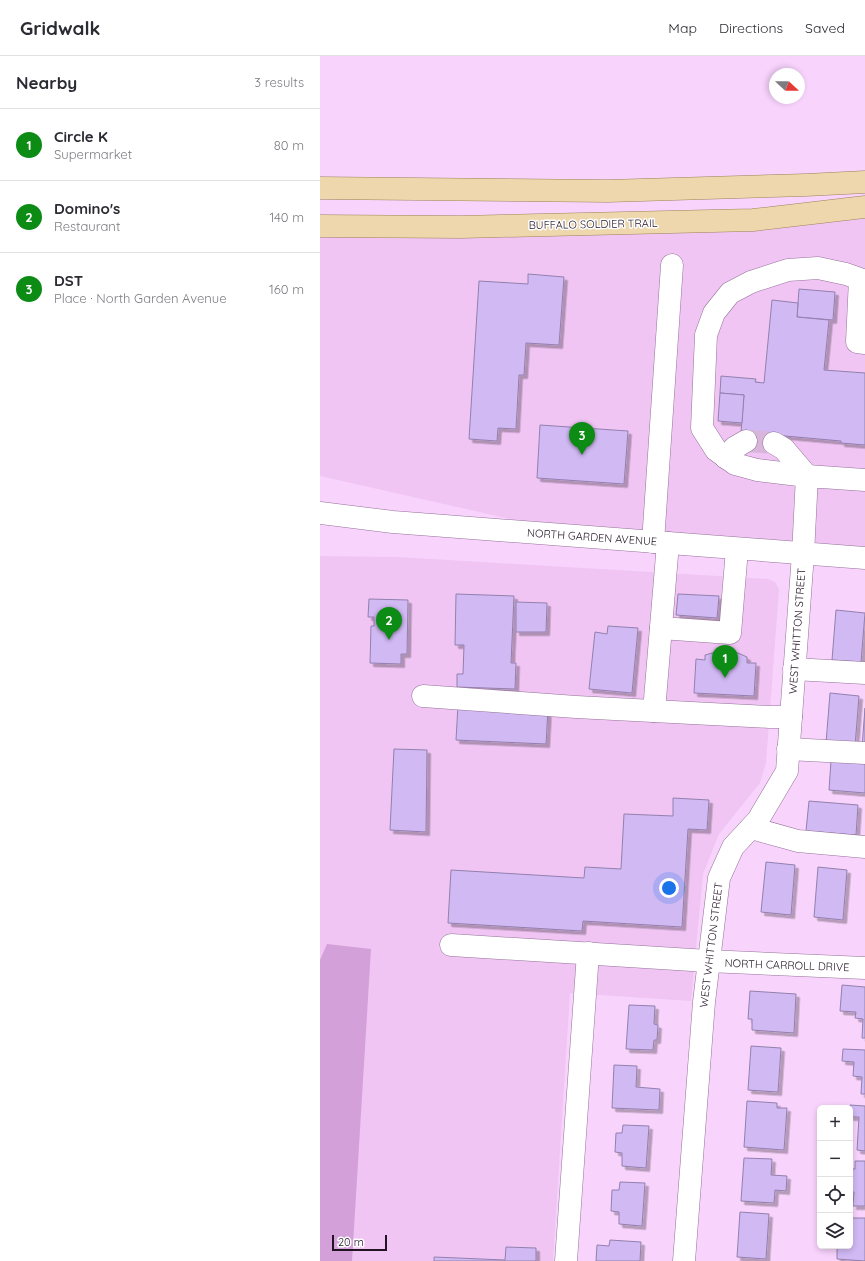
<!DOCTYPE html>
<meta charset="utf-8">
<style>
body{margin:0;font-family:Quicksand,sans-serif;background:#f7f7f7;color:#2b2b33}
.controls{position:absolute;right:12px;bottom:12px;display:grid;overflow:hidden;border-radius:6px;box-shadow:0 2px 6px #0003}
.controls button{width:36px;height:36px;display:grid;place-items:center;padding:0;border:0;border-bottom:1px solid #e1e1e2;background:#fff;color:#2b2b33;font:20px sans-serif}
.compass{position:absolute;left:449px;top:12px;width:36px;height:36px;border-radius:50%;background:#fff;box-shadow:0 2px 6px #0003;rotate:112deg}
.scale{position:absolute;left:12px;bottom:10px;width:55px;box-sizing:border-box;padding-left:4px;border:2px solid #221423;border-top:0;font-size:11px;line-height:14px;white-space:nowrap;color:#221423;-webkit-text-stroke:3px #fff;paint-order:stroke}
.you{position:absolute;left:349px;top:832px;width:14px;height:14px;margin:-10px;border:3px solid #fff;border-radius:50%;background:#1a73e8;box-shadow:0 0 0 6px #1a73e833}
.badge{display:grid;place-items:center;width:26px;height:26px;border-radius:50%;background:#0c8b15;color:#fff;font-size:13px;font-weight:700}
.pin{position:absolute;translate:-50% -33px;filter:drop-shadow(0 1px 2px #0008)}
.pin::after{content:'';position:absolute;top:21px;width:14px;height:12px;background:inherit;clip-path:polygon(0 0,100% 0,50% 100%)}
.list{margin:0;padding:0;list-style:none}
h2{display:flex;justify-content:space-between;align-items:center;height:52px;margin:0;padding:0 16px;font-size:17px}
h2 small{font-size:13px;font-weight:400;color:#7c7c81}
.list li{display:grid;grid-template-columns:26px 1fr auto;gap:12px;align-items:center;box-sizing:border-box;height:72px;padding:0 16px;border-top:1px solid #e1e1e2}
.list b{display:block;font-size:15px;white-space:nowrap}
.list p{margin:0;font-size:13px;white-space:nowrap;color:#7c7c81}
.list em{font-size:13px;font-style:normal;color:#7c7c81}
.icon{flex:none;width:22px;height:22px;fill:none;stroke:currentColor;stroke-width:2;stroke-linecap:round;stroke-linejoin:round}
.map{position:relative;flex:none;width:545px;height:1205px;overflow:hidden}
header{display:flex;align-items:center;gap:24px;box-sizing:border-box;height:56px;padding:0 20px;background:#fff;border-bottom:1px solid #e1e1e2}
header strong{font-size:19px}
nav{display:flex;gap:22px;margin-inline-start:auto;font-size:14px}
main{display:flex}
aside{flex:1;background:#fff}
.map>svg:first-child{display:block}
</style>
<header>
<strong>Gridwalk</strong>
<nav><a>Map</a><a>Directions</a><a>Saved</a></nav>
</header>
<main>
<aside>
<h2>Nearby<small>3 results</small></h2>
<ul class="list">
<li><span class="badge">1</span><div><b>Circle K</b><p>Supermarket</p></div><em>80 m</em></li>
<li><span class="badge">2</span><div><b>Domino's</b><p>Restaurant</p></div><em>140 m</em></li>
<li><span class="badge">3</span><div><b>DST</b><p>Place · North Garden Avenue</p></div><em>160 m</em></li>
</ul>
</aside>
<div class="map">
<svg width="545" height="1205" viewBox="0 0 545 1205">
<defs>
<filter id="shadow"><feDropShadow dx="3.5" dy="3.5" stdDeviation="0" flood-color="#0004"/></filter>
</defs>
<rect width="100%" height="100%" fill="#f8d3fc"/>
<g fill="#f0c5f4">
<path d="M545 151V502L270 481 0 420V170Z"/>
<path d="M0 500 78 501 448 523 455 526 459 533 446 707 440 727 399 778 383 818 371 945 250 937 233 1205H0Z"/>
</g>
<path fill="#d3a0d9" d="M7 888 51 893 32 1205H0V904Z"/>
<g fill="#d1b9f4" stroke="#9280ad" filter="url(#shadow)">
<path d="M208 218 244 221 239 289 206 287 204 319H199L196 373 178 372 177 385 149 383 159 225 208 228Z"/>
<path d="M479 233 515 236 513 264 477 261Z"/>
<path d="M452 244 478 247 477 261 509 264 504 314 545 317V389L521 387V385L421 376 424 339 400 337 401 320 436 323 435 326 444 327Z"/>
<path d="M400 337 424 339 422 367 398 365Z"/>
<path d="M220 369 308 375 304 428 217 422Z"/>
<path d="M136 538 194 540 191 607H196L195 633 137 631V618H143L144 589H135Z"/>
<path d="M358 538 399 540 397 562 356 559Z"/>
<path d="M49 543 88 544 87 598H81V608L50 607 51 570H54V561H48Z"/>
<path d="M196 546 227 547 226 576H196Z"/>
<path d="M516 554 545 557 541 606 512 604Z"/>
<path d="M288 570 318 572 312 637 269 633 275 576 287 578Z"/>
<path d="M396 596 418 597 427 601V607H436L434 640 374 637 376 603 385 604V599Z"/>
<path d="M510 637 539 640 535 690 506 687Z"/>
<path d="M138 649 228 653 226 688 136 684Z"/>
<path d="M545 652V691H542Z"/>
<path d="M74 693 107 694 106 776 70 774Z"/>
<path d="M511 705 545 707V737L509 734Z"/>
<path d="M353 742 389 744 387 774 368 773 362 871 263 865 262 875 128 867 131 814 264 822 265 811 301 813 304 758 353 760Z"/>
<path d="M489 745 538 749 536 779 486 775Z"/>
<path d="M446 806 475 809 471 859 441 856Z"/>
<path d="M498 811 527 814 523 864 494 861Z"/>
<path d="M522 929 545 931V982H542L543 963 535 962 536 956 520 955Z"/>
<path d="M430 935 476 938 474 977 432 974V963H428Z"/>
<path d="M309 949 335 950 334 968 338 969 337 984H334L333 994 306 993Z"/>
<path d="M431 990 461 992 458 1036 428 1034Z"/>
<path d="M523 993 545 994V1038H541L542 1021 533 1020 534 1006 522 1005Z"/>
<path d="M294 1009 317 1010 316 1031 340 1033 339 1054 292 1052Z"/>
<path d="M427 1045 457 1047V1052H467L464 1094 424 1091Z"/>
<path d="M530 1049 545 1050V1095L537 1094 539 1061H530Z"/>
<path d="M303 1069 329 1070 326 1112 302 1110V1097L295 1096 296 1077H302Z"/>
<path d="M424 1102 452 1103 451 1119 467 1120 466 1135 455 1134 454 1147 421 1145Z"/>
<path d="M535 1105H545V1150H533L534 1136H530V1113H535Z"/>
<path d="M300 1126 325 1127 322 1170 299 1168V1156L291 1155 292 1134H299Z"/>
<path d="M420 1156 449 1158 446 1203 417 1201Z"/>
<path d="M530 1162H545V1205L517 1203V1190H530Z"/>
<path d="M290 1184 321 1186 320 1205H276L277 1189 289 1190Z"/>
<path d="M186 1191 216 1192V1205H114V1201L185 1204Z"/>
</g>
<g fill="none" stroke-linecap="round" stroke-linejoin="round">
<path stroke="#d8b6db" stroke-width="22" stroke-dasharray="22 11" stroke-linecap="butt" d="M426 385 454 387"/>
<g stroke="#947298" stroke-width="23">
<g id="minor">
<path d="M454 387 464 393 487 420"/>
<path d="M406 402 414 392 426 385"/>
<path d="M487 420 437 414 415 408 396 394 382 372 386 279 394 257 410 237 431 226 468 214 498 212 526 218 540 223 537 286 545 287"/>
<path d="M0 457 73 466 545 502"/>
<path d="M333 486 352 209"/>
<path d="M341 572 410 577 417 493"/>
<path d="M474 613 545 617"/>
<path d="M103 640 256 651 450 661H471"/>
<path d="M334 655 348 487"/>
<path d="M468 693 545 697"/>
<path d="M431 772 478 785 545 791"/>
<path d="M131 889 388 905 545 912"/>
<path d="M246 1205 268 897"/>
<path d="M364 1205 384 946 399 822 413 791 438 764 467 715 483 498 487 420 545 424"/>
</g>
</g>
<g stroke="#9f8259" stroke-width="23">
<g id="major">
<path d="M0 132 288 135 486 129 545 126"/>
<path d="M0 170 141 171 433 164 545 151"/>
</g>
</g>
<use href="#minor" stroke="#fff" stroke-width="22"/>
<use href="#major" stroke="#eed7ad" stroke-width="22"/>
</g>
<g text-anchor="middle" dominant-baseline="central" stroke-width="3" stroke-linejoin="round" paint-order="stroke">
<g font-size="11" fill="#221423" stroke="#fff">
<text transform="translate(273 168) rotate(-1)">BUFFALO SOLDIER TRAIL</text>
<text transform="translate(272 481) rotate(4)">NORTH GARDEN AVENUE</text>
<text transform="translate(477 575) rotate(-86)">WEST WHITTON STREET</text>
<text transform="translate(391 889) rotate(-83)">WEST WHITTON STREET</text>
<text transform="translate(467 909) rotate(2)">NORTH CARROLL DRIVE</text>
</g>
</g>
</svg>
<div class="controls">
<button>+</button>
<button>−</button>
<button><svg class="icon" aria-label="locate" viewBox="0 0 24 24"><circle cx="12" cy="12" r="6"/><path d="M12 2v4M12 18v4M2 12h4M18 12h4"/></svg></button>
<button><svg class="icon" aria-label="layers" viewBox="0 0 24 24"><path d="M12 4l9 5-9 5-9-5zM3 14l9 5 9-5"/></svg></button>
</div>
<svg class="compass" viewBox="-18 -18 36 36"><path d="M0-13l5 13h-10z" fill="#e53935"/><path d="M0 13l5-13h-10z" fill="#7c7c81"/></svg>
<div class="scale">20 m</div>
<div class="you"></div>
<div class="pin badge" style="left:405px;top:622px">1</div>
<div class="pin badge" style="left:69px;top:584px">2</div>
<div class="pin badge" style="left:262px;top:399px">3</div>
</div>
</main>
